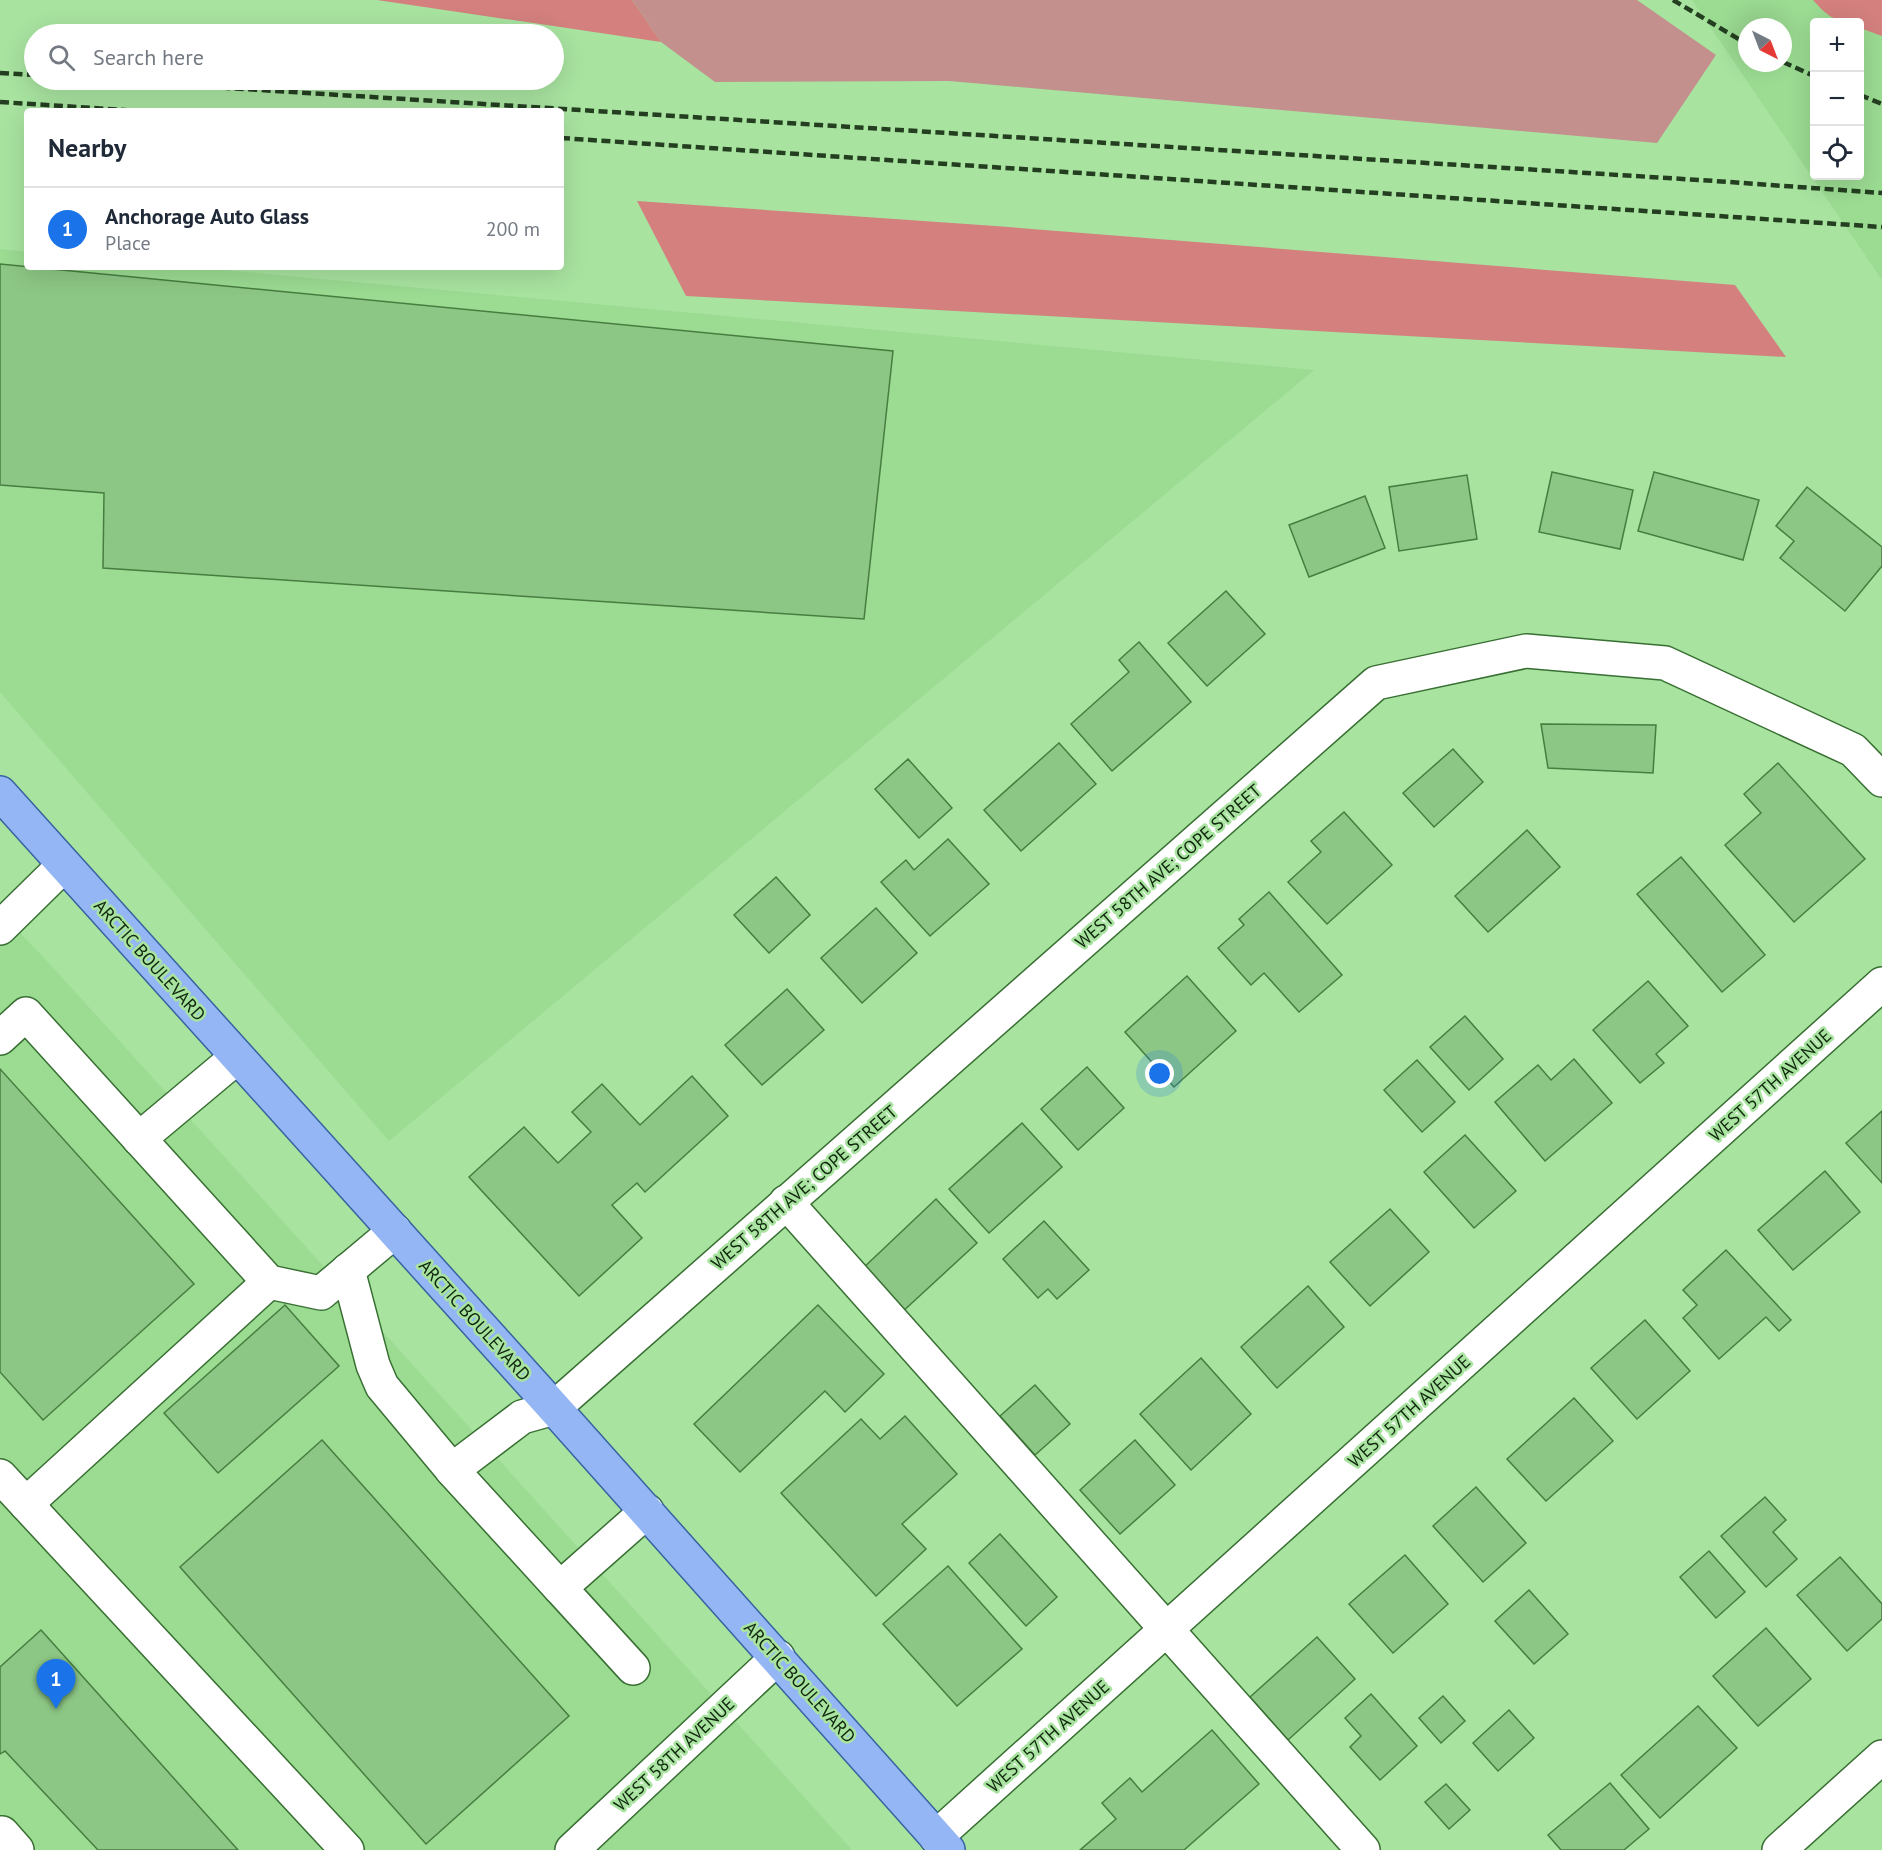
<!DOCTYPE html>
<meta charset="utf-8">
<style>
body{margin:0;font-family:"PT Sans",sans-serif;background:#f2f2f3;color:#1f2937}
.controls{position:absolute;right:18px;top:18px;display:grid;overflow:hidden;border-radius:6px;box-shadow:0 6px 24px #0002}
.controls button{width:54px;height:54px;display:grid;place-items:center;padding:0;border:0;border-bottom:2px solid #e0e1e3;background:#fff;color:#1f2937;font:30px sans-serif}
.compass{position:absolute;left:1738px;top:18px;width:54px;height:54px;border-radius:50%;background:#fff;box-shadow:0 6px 24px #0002;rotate:138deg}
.you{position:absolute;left:1160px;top:1074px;width:21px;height:21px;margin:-15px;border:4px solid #fff;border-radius:50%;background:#1a73e8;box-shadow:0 0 0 9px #1a73e833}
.badge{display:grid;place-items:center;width:39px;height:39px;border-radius:50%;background:#1a73e8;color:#fff;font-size:20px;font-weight:700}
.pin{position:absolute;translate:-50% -50px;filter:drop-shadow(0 2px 3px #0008)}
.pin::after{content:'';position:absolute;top:32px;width:21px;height:18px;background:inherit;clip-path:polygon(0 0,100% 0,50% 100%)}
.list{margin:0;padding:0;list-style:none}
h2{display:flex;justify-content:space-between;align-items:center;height:78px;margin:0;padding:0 24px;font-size:26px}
h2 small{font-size:20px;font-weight:400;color:#747a83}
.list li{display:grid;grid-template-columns:39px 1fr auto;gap:18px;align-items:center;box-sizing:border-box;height:84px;padding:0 24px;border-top:2px solid #e0e1e3}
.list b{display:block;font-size:22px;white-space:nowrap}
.list p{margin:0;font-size:20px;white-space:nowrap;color:#747a83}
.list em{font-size:20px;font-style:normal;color:#747a83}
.icon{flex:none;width:33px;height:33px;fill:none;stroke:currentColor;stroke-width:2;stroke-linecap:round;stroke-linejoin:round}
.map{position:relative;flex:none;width:1882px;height:1850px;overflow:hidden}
.search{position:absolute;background:#fff;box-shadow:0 6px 24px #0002;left:24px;top:24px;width:540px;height:66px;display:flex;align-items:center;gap:15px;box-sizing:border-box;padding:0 21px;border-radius:33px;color:#747a83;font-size:22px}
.panel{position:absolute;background:#fff;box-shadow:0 6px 24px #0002;left:24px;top:108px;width:540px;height:162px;border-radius:6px}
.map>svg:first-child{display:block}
</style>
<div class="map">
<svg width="1882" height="1850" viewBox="0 0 1882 1850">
<rect width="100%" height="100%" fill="#a8e3a0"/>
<g fill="#9bdb92" fill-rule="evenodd">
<path d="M1692 0H1882V280ZM1814 22H1860V176H1814ZM1747 27H1783V63H1747Z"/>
<path d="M0 249 27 252V267H192L1314 370 389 1141 0 692Z"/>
<path d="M0 912 47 961 852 1850H0Z"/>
</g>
<path fill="#c3908d" d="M632 0H1637L1716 55 1657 143 949 81 715 82 661 42Z"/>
<g fill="#d3807e">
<path d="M377 0H632L661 42Z"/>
<path d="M1813 0H1882V36L1860 28V22C1835 22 1829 18 1813 0Z"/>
<path d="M637 201 995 226 1735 285 1786 357 686 296Z"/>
</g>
<g fill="#8dc785" stroke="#477e40" stroke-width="1.5">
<path d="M0 264 893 351 864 619 103 568 104 493 0 485Z"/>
<path d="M1552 472 1633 490 1620 549 1539 532Z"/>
<path d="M1654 472 1759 500 1743 560 1638 531Z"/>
<path d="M1467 475 1477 539 1399 551 1389 487Z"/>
<path d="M1807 487 1882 547V566L1845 611 1780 558 1794 541 1776 526Z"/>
<path d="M1365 496 1385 548 1309 577 1289 525Z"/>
<path d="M1226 591 1265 634 1207 686 1168 643Z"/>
<path d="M1139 642 1191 702 1112 771 1071 724 1129 672 1119 660Z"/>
<path d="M1541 724 1656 725 1653 773 1548 768Z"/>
<path d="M1059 743 1096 784 1021 851 984 810Z"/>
<path d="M1453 749 1483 782 1434 827 1403 793Z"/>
<path d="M908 759 952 808 919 838 875 789Z"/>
<path d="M1778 763 1865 859 1794 922 1725 845 1761 813 1744 794Z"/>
<path d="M1344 812 1392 865 1327 924 1288 882 1321 852 1311 841Z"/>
<path d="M1527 830 1560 867 1488 932 1455 896Z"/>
<path d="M948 839 989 884 930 936 881 882 906 860 914 870Z"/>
<path d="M1681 857 1765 955 1722 992 1637 894Z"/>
<path d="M776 877 810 915 769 953 734 915Z"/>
<path d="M1269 892 1342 975 1299 1012 1264 973 1251 985 1218 948 1244 925 1239 919Z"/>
<path d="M876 908 917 953 862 1003 821 958Z"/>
<path d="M1187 976 1236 1031 1174 1087 1125 1032Z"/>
<path d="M1648 981 1688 1026 1656 1054 1664 1063 1640 1083 1593 1030Z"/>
<path d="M787 989 824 1030 762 1085 725 1045Z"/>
<path d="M1465 1016 1503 1059 1469 1090 1430 1047Z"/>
<path d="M1574 1059 1612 1103 1545 1161 1495 1102 1538 1065 1551 1080Z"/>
<path d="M1417 1060 1455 1102 1422 1132 1384 1090Z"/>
<path d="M1087 1067 1124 1108 1078 1150 1041 1109Z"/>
<path d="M0 1069 194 1284 43 1420 0 1372Z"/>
<path d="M692 1076 728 1116 645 1192 637 1183 612 1205 642 1238 579 1296 469 1177 524 1127 558 1163 591 1132 572 1112 602 1084 640 1125Z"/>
<path d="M1882 1111V1183L1846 1143Z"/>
<path d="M1022 1123 1062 1167 989 1233 949 1189Z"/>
<path d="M1465 1135 1516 1191 1474 1228 1424 1172Z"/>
<path d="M1825 1171 1860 1212 1793 1270 1758 1230Z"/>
<path d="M936 1199 977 1243 900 1314 860 1271Z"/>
<path d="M1390 1209 1429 1252 1370 1306 1330 1262Z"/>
<path d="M1044 1221 1089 1270 1057 1299 1048 1289 1038 1298 1003 1259Z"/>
<path d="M1726 1250 1791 1320 1779 1331 1766 1317 1719 1359 1683 1318 1697 1305 1683 1290Z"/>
<path d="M1308 1286 1344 1327 1277 1388 1241 1347Z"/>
<path d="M285 1305 339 1366 218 1473 164 1413Z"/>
<path d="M818 1305 884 1374 845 1412 825 1391 740 1472 694 1424Z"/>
<path d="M1645 1320 1690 1371 1637 1419 1591 1368Z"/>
<path d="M1201 1358 1251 1414 1191 1470 1140 1414Z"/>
<path d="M1035 1385 1070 1424 1035 1455 1000 1416Z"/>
<path d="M1574 1398 1613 1441 1546 1501 1507 1459Z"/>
<path d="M905 1416 957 1474 902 1524 926 1549 876 1596 781 1493 861 1419 880 1439Z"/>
<path d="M322 1440 569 1716 426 1844 180 1567Z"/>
<path d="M1135 1440 1175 1485 1120 1534 1080 1490Z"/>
<path d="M1476 1487 1526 1543 1483 1582 1433 1526Z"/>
<path d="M1765 1497 1786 1520 1773 1532 1797 1559 1766 1587 1721 1536Z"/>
<path d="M1000 1534 1057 1597 1026 1626 969 1563Z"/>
<path d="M1709 1551 1745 1592 1716 1618 1680 1577Z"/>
<path d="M1405 1555 1448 1604 1393 1653 1349 1604Z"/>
<path d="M1840 1557 1882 1604V1619L1847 1651 1797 1595Z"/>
<path d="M948 1566 1022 1649 957 1706 883 1624Z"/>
<path d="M1529 1590 1568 1634 1534 1664 1495 1621Z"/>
<path d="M1766 1628 1811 1679 1758 1726 1713 1676Z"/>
<path d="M41 1630 238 1850H98L5 1751 0 1754V1667Z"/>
<path d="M1317 1637 1355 1679 1288 1740 1250 1697Z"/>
<path d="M1371 1694 1417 1746 1380 1780 1350 1747 1361 1736 1345 1718Z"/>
<path d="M1443 1696 1465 1721 1441 1743 1419 1718Z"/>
<path d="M1698 1706 1737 1748 1660 1818 1621 1775Z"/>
<path d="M1509 1710 1534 1738 1498 1771 1473 1743Z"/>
<path d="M1212 1730 1259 1784 1184 1850H1080L1116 1819 1102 1803 1130 1778 1142 1792Z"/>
<path d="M1610 1783 1649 1829 1624 1850H1561L1548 1835Z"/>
<path d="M1446 1784 1470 1810 1449 1829 1425 1802Z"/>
</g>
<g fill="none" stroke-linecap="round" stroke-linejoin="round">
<g stroke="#386f32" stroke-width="36">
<g id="minor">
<path d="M0 928 64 865"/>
<path d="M0 1038 26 1014 269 1282 321 1293 395 1231"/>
<path d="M139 1139 237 1057"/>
<path d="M786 1202 1363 1850"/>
<path d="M348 1270 373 1365 382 1386 452 1470"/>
<path d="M0 1476 347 1850"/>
<path d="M26 1504 269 1282"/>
<path d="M560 1588 452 1470 522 1417 554 1408 1376 683 1526 651 1665 663 1853 750 1882 780"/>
<path d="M633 1668 560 1588 647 1511"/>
<path d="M2 1833 17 1850"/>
<path d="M936 1837 1882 984"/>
<path d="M572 1850 778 1657"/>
<path d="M1779 1850 1882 1757"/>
</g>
</g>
<g stroke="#37649f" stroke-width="36">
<path id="major" d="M0 793 554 1408 948 1850"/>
</g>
<use href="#minor" stroke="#fff" stroke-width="33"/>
<use href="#major" stroke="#94b6f5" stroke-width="33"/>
<g stroke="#243f20" stroke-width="4.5" stroke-dasharray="9 4.5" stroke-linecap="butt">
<path d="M1673 0 1747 44"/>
<path d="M1783 62 1814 76"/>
<path d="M0 73 34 75"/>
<path d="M100 80 1715 181 1882 193"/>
<path d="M1860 95 1882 104"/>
<path d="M0 102 139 111"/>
<path d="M561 138 1882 227"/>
</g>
</g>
<g text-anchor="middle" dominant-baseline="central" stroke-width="5" stroke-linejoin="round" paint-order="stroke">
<g font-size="18" fill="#10270d" stroke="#a8e3a0">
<text transform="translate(1168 866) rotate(-41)">WEST 58TH AVE; COPE STREET</text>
<text transform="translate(150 960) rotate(48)">ARCTIC BOULEVARD</text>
<text transform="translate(1770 1085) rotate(-42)">WEST 57TH AVENUE</text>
<text transform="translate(804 1187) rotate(-41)">WEST 58TH AVE; COPE STREET</text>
<text transform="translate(475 1320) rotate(48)">ARCTIC BOULEVARD</text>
<text transform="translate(1409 1411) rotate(-42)">WEST 57TH AVENUE</text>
<text transform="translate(800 1682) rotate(48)">ARCTIC BOULEVARD</text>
<text transform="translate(1048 1736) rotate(-42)">WEST 57TH AVENUE</text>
<text transform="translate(674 1754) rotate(-43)">WEST 58TH AVENUE</text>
</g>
</g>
</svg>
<div class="controls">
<button>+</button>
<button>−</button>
<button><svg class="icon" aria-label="locate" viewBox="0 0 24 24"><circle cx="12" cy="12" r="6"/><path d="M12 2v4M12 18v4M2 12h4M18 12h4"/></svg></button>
</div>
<svg class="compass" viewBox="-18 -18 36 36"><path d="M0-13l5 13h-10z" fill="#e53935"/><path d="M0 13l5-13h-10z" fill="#747a83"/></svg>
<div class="you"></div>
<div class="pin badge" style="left:56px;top:1709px">1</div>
<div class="search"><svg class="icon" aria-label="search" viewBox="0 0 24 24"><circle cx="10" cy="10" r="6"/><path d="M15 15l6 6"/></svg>Search here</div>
<section class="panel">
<h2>Nearby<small></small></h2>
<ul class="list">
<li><span class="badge">1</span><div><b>Anchorage Auto Glass</b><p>Place</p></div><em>200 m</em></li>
</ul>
</section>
</div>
